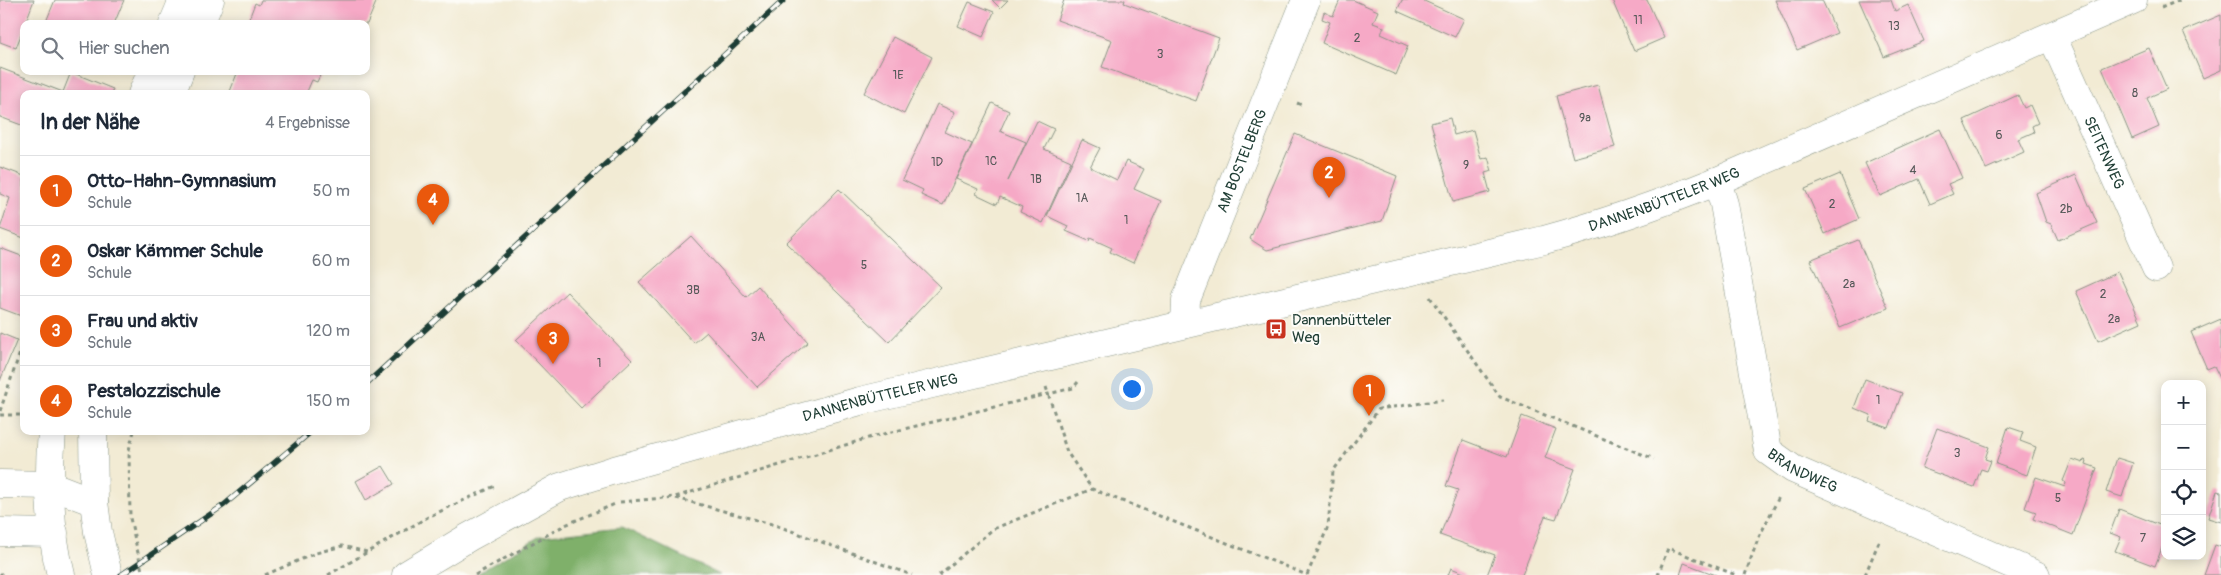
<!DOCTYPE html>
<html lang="de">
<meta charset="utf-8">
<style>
body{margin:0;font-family:Pangolin,sans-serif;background:#f2f2f3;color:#1f2937}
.controls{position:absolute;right:15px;bottom:15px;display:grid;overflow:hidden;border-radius:10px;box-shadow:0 2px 12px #0003}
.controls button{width:45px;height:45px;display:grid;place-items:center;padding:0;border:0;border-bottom:1px solid #e0e1e3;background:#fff;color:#1f2937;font:25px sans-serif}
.you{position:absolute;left:1131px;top:388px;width:18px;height:18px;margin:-12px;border:4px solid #fff;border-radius:50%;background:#1a73e8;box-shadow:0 0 0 8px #1a73e833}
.badge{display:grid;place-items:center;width:32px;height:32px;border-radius:50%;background:#ea580c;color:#fff;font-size:16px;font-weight:700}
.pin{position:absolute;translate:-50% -41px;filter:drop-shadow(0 1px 2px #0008)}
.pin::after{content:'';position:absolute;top:26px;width:18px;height:15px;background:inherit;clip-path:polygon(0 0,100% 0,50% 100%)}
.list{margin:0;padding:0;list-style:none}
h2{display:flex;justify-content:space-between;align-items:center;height:65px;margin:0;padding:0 20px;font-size:21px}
h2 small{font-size:16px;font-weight:400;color:#747a83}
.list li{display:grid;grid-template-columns:32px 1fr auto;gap:15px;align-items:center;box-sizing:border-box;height:70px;padding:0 20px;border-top:1px solid #e0e1e3}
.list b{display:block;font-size:19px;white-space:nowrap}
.list p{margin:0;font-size:16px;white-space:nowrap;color:#747a83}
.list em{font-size:16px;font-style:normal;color:#747a83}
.icon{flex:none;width:28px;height:28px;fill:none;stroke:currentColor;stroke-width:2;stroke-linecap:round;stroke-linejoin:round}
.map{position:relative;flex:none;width:2221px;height:575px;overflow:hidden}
.search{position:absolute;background:#fff;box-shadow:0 2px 12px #0003;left:20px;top:20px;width:350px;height:55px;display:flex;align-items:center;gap:12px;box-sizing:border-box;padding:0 18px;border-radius:10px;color:#747a83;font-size:19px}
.panel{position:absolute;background:#fff;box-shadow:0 2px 12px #0003;left:20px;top:90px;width:350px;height:345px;border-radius:10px}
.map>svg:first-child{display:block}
</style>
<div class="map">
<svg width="2221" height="575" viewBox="0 0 2221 575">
<rect width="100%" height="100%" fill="#fdfcf7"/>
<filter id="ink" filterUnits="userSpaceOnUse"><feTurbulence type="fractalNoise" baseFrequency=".02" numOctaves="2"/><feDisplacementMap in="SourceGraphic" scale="10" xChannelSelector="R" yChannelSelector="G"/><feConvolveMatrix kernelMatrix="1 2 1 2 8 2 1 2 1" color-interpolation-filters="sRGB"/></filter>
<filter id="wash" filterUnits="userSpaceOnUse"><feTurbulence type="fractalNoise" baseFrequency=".0096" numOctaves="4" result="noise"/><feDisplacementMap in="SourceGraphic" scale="20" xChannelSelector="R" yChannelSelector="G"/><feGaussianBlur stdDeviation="1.12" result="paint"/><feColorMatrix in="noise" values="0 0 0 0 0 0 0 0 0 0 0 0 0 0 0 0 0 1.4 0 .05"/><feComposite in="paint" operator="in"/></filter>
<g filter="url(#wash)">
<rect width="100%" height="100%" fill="#f2ebd4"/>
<path fill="#7fb06a" stroke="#4f764f" d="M622 527 720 575H475L540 536Z"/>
<g id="blocks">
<g fill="#f6a9c6">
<path d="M0 0H34L16 48 0 42Z"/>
<path d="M55 0H124L114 24H45Z"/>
<path d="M261 0H377L367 24H247L255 3 259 5Z"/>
<path d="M992 0H1008L1000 8Z"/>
<path d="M1064 0H1125L1124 3 1219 38 1196 101 1102 67 1112 40 1057 20Z"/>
<path d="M1340 0H1353L1378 11 1373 23 1384 27 1381 34 1408 46 1396 75 1322 43 1330 22 1322 19 1324 12 1333 16Z"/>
<path d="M1402 0H1422L1464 19 1455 37 1397 11Z"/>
<path d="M1612 0H1647L1664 38 1634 51Z"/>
<path d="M1775 0H1822L1837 33 1797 50Z"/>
<path d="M1859 0H1891L1895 11 1908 5 1924 41 1884 57Z"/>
<path d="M969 2 994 12 983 37 958 26Z"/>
<path d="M2221 15V70L2203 78 2183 31Z"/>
<path d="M893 37 932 57 904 114 864 93Z"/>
<path d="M2149 48 2167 89 2147 98 2159 127 2132 139 2102 68Z"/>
<path d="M0 68 63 92 71 72 113 89 111 94H24V126L0 117Z"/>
<path d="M238 71H322L317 82 312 80 306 94H229Z"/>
<path d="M1598 85 1615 147 1573 158 1556 96Z"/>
<path d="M2018 95 2024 108 2030 105 2038 123 2032 126 2034 132 2018 139 2024 152 1986 169 1964 120Z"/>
<path d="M992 103 1009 111 1000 131 1026 142 1008 181 1037 121 1054 129 1044 149 1071 161 1043 223 1020 212 1022 207 1000 197 997 204 976 194 978 189 956 179Z"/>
<path d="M937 104 955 112 945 132 972 144 943 205 921 195 923 190 902 180Z"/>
<path d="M1450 118 1454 135 1473 130 1481 159 1488 157 1492 171 1485 173 1490 192 1453 202 1431 123Z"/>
<path d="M1940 129 1962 178 1948 184 1953 194 1930 204 1919 179 1880 196 1865 163Z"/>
<path d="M1295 134 1397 176 1382 221 1267 250 1250 239Z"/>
<path d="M1082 140 1100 148 1090 167 1117 180 1126 161 1144 169 1134 189 1161 201 1133 263 1110 252 1112 248 1090 238 1089 241 1066 231 1068 226 1047 216Z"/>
<path d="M0 167 24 176V238L0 229 10 198 0 194Z"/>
<path d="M1840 174 1859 219 1825 234 1805 189Z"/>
<path d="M2076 175 2097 223 2058 240 2051 224 2046 222 2036 193Z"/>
<path d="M839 189 941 287 889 342 786 243Z"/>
<path d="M691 236 746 297 758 286 808 342 757 387 707 332 694 343 639 282Z"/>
<path d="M1858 240 1888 308 1840 328 1810 260Z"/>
<path d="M0 248 24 257V317L0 308Z"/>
<path d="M2118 272 2141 322 2098 341 2076 291Z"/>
<path d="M567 292 632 360 581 408 516 340Z"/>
<path d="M2221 319V380L2214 366 2207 369 2191 332Z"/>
<path d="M0 333 17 340 0 381Z"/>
<path d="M1865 379 1902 393 1889 428 1869 421 1871 415 1854 408Z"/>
<path d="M1522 416 1556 429 1545 458 1575 469 1556 519 1545 516 1522 575H1487L1495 555 1440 535 1458 490 1446 486 1463 440 1507 457Z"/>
<path d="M2008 427 2023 432 2020 441 2036 447 2027 475 1996 464Z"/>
<path d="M1937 428 1989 447 1985 459 1991 461 1987 471 1981 469 1974 487 1922 468Z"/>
<path d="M2117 458 2133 463 2122 497 2106 492Z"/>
<path d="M2072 459 2083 463 2084 460 2087 461 2086 464 2097 468 2073 535 2033 519 2036 512 2025 508 2036 477 2065 487 2066 483 2063 481Z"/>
<path d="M383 466 394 484 366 500 356 481Z"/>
<path d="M2217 491 2221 492V522L2208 518Z"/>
<path d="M2119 509 2165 527V540L2155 566 2115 551 2121 537 2110 533Z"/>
<path d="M2215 545 2221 547V575H2204Z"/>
<path d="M1684 563 1716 575H1680Z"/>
<path d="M1451 568 1469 575H1448Z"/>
</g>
</g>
</g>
<g filter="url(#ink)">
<use href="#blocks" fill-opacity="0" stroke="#889484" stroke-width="1"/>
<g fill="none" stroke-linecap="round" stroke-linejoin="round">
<g stroke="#889484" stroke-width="29">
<g id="minor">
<path id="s1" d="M2052 36 2156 268"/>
<path id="s2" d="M1717 181 1724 204 1768 451 1793 469 2036 575"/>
<path id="s3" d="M1185 324 1186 300 1306 0"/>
</g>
</g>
<g stroke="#889484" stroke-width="29">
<g id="tertiary">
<path d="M173 24 183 0"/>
<path d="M200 24 210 0"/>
<path d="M142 94 152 71"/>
<path d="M171 94 180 71"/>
<path d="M52 431C48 478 49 529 61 575"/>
<path d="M93 431 94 502 98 532 108 575"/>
<path d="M0 484 50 485 94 502"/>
<path d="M0 532 54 533"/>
<path id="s4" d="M406 575 469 537 560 487 611 471 860 401 1544 240C1603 224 1660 204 1717 181L2133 0"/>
</g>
</g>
<g stroke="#889484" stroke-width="3" stroke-dasharray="4 4" stroke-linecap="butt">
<path d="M2161 8 2180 0"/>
<path d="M1297 103 1304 106"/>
<path d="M1430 297 1500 397 1654 459"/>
<path d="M1046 387 1067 452 1092 489 1307 575"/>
<path d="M0 411 24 341"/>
<path d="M0 415H24"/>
<path d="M134 431 129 450 130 518 143 575"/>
<path d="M676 498 775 525 912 575"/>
<path d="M620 502 675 497 875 436 1073 388 1078 382"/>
<path d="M0 573 2 575"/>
<path d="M265 575 316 553 342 546 367 552"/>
<path d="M328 575 428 517 497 485"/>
<path d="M475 575 565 525 615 504"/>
<path d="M939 575 993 529 1092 489"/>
<path d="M1307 575 1328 527 1333 471 1379 409 1443 400"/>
<path d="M1658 575 1668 548 1736 575"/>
<path d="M1745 575 1758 539 1780 495"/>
<path d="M1865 575 1880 539"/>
</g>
<use href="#minor" stroke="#fff" stroke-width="28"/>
<use href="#tertiary" stroke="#fff" stroke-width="28"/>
<g stroke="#1f3d34" stroke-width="5.5">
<g id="rail">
<path d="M366 384 784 0"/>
<path d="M121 575 224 505 312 431"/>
</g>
</g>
<use href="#rail" stroke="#fdfcf7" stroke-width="4" stroke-dasharray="11" stroke-linecap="butt"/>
</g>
</g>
<defs>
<g id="bus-square" transform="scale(1.125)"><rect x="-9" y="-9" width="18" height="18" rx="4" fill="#c8321e" stroke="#fdfcf7"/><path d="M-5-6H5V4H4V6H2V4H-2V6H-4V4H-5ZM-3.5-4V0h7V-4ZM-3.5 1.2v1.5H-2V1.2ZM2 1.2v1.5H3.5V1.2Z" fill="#fff"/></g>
</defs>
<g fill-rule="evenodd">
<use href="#bus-square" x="1276" y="329"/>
</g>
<g text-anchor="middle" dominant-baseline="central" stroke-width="4" stroke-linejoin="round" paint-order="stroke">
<g font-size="12" fill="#555858">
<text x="1638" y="20">11</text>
<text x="1894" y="26">13</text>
<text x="1357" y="38">2</text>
<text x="1160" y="54">3</text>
<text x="898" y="75">1E</text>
<text x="2135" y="93">8</text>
<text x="1585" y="118">9a</text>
<text x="1999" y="135">6</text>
<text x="991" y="161">1C</text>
<text x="937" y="162">1D</text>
<text x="1466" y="165">9</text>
<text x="1913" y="170">4</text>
<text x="1036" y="179">1B</text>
<text x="1082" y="198">1A</text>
<text x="1832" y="204">2</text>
<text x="2066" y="209">2b</text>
<text x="1126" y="220">1</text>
<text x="864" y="265">5</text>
<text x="1849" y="284">2a</text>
<text x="693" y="290">3B</text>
<text x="2103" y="294">2</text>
<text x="2114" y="319">2a</text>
<text x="758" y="337">3A</text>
<text x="599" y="363">1</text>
<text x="1878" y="400">1</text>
<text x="1957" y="453">3</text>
<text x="2058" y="498">5</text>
<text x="2143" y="538">7</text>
</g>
<g font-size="15" fill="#1f3d34" stroke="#fdfcf7">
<text stroke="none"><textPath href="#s1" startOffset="128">SEITENWEG</textPath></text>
<text stroke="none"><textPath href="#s3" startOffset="174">AM BOSTELBERG</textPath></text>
<text stroke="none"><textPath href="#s4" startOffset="1319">DANNENBÜTTELER WEG</textPath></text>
<text stroke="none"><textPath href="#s4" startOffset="510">DANNENBÜTTELER WEG</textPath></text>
<text stroke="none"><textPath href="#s2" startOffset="315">BRANDWEG</textPath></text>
</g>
<g font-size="15" fill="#1f3d34" stroke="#fdfcf7" text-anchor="start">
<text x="1292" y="320">Dannenbütteler<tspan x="1292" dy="17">Weg</tspan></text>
</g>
</g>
</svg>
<div class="controls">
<button>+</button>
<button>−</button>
<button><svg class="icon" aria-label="locate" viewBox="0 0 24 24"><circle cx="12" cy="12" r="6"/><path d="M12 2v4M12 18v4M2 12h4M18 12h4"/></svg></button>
<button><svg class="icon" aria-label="layers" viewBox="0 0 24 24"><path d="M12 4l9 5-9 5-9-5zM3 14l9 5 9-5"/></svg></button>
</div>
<div class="you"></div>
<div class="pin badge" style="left:1369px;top:416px">1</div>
<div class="pin badge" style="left:1329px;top:198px">2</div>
<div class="pin badge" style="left:553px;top:364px">3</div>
<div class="pin badge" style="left:433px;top:225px">4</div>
<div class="search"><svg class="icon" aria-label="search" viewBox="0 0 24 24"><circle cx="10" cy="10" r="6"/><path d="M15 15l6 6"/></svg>Hier suchen</div>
<section class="panel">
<h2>In der Nähe<small>4 Ergebnisse</small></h2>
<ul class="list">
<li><span class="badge">1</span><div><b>Otto-Hahn-Gymnasium</b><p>Schule</p></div><em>50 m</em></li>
<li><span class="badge">2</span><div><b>Oskar Kämmer Schule</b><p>Schule</p></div><em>60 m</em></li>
<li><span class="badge">3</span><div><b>Frau und aktiv</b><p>Schule</p></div><em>120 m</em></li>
<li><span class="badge">4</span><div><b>Pestalozzischule</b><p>Schule</p></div><em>150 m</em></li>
</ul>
</section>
</div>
